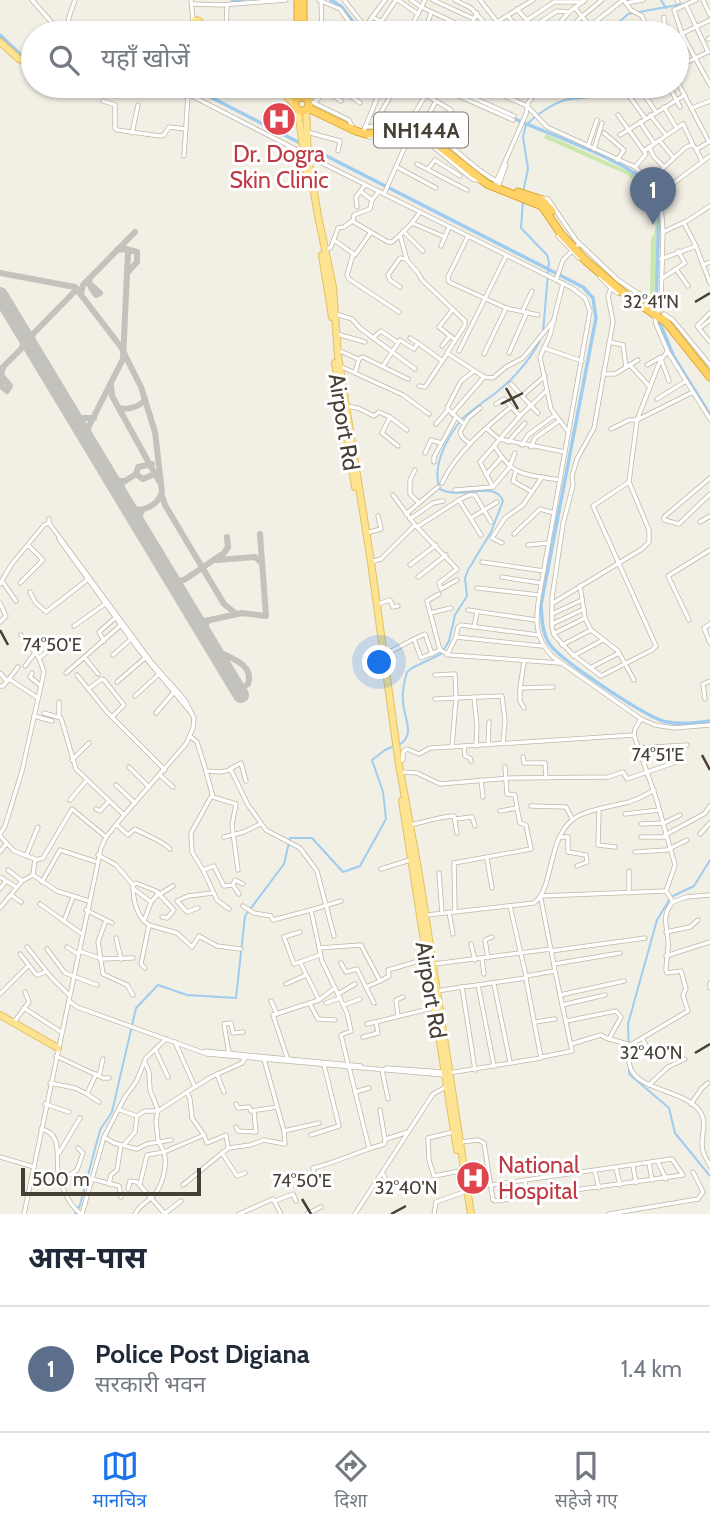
<!DOCTYPE html>
<html lang="hi">
<meta charset="utf-8">
<style>
body{margin:0;font-family:Cabin,"Noto Sans Devanagari",sans-serif;background:#f2f2f3;color:#1f2937}
.scale{position:absolute;left:21px;bottom:18px;width:180px;box-sizing:border-box;padding-left:7px;border:4px solid #453f34;border-top:0;font-size:19px;line-height:24px;white-space:nowrap;color:#453f34;-webkit-text-stroke:5px #fff;paint-order:stroke}
.you{position:absolute;left:380px;top:663px;width:24px;height:24px;margin:-18px;border:5px solid #fff;border-radius:50%;background:#1a73e8;box-shadow:0 0 0 10px #1a73e833}
.badge{display:grid;place-items:center;width:46px;height:46px;border-radius:50%;background:#1a73e8;color:#fff;font-size:23px;font-weight:700}
.pin{position:absolute;translate:-50% -58px;filter:drop-shadow(0 2px 4px #0008)}
.pin::after{content:'';position:absolute;top:37px;width:24px;height:21px;background:inherit;clip-path:polygon(0 0,100% 0,50% 100%)}
.list{margin:0;padding:0;list-style:none}
h2{display:flex;justify-content:space-between;align-items:center;height:91px;margin:0;padding:0 28px;font-size:30px}
h2 small{font-size:23px;font-weight:400;color:#747a83}
.list li{display:grid;grid-template-columns:46px 1fr auto;gap:21px;align-items:center;box-sizing:border-box;height:126px;padding:0 28px;border-top:2px solid #e0e1e3}
.list b{display:block;font-size:26px;white-space:nowrap}
.list p{margin:0;font-size:23px;white-space:nowrap;color:#747a83}
.list em{font-size:23px;font-style:normal;color:#747a83}
.icon{flex:none;width:38px;height:38px;fill:none;stroke:currentColor;stroke-width:2;stroke-linecap:round;stroke-linejoin:round}
.map{position:relative;flex:none;width:710px;height:1214px;overflow:hidden}
.search{position:absolute;background:#fff;box-shadow:0 2px 5px #0004;left:21px;right:21px;top:21px;height:77px;display:flex;align-items:center;gap:18px;box-sizing:border-box;padding:0 24px;border-radius:38px;color:#747a83;font-size:26px}
.sheet{height:217px;background:#fff}
nav{display:flex;justify-content:space-around;align-items:center;box-sizing:border-box;height:98px;border-top:2px solid #e0e1e3;background:#fff;font-size:19px;color:#747a83}
nav a{display:grid;justify-items:center;gap:4px}
nav .on{color:#1a73e8}
.map>svg:first-child{display:block}
</style>
<div class="map">
<svg width="710" height="1214" viewBox="0 0 710 1214">
<rect width="100%" height="100%" fill="#f2efe5"/>
<path fill="#cae7ad" d="M546 134 630 172C639 177 649 185 654 194 661 209 654 276 654 297L650 296 651 239C663 224 645 205 650 192L648 190 644 192 628 175 544 138Z"/>
<g fill="none" stroke-linecap="round" stroke-linejoin="round">
<g stroke="#a0ccf0" stroke-width="2">
<path d="M661 0 666 8"/>
<path d="M607 33 628 14 683 4"/>
<path d="M523 192 528 169 523 137 526 125C536 115 552 104 565 100 579 96 591 102 600 87"/>
<path d="M523 201 521 228 547 255 549 262 543 332"/>
<path d="M399 745C416 735 404 718 403 702 402 692 404 682 407 672L412 668 441 654 449 641 455 615 467 596 465 578 468 570 491 532 503 501C495 479 462 501 440 489 431 467 447 438 461 420 468 413 478 406 486 400 507 386 529 363 540 340"/>
<path d="M629 1052 628 1024 657 920 671 897 694 886 710 860"/>
<path d="M629 1065V1074L669 1108 675 1133 710 1176"/>
<path d="M75 1214 80 1205 100 1130 112 1112 136 1008 158 985 187 995 236 998 245 916 284 864 290 838H312L343 872 360 866 386 819 383 792 372 760 385 750 394 746"/>
</g>
<g stroke="#a0ccf0" stroke-width="3.5">
<path d="M232 0H243"/>
<path d="M331 0 342 7 361 33"/>
<path d="M0 35 20 54 33 59"/>
<path d="M191 87 302 144"/>
<path d="M443 87 493 109"/>
<path d="M513 118C547 134 627 160 650 186 657 193 658 202 659 211L656 303"/>
<path d="M309 147 583 287 593 298 596 318 541 605C542 619 542 635 551 646 564 662 648 719 667 722 681 725 696 723 710 721"/>
<path d="M659 321 674 357 710 415"/>
</g>
<g stroke="#c3c2bc" stroke-width="6">
<path d="M126 249 137 252V262L127 273"/>
<path d="M0 273 75 287 121 347 141 387 155 432 162 492C158 506 141 514 128 507"/>
<path d="M85 283C88 283 89 284 91 285L100 293 96 295C92 290 89 285 89 279"/>
<path d="M81 294 83 285 135 232"/>
<path d="M30 344 33 334 77 289"/>
<path d="M1 369 22 348 25 337"/>
<path d="M1 375 10 386 7 391 1 386V375L3 368"/>
<path d="M111 385 112 396 159 481"/>
<path d="M119 408C127 410 141 407 145 399"/>
<path d="M74 418H94"/>
<path d="M86 438 89 426 123 359 128 253 126 249 117 250"/>
<path d="M136 474 143 479 155 474"/>
<path d="M111 478 117 481H125"/>
<path d="M120 494 122 483 136 474 138 467 152 464"/>
<path d="M162 496 165 505 224 604 235 613"/>
<path d="M137 522 142 510"/>
<path d="M217 560 255 557 262 563"/>
<path d="M172 581 184 580 224 553 228 547 227 537"/>
<path d="M193 616 205 621 242 613 266 616 260 534"/>
<path d="M202 630 208 621"/>
<path d="M213 649C227 657 255 663 248 684L242 688 235 687 224 668"/>
</g>
<path stroke="#c3c2bc" stroke-width="16" d="M0 295 241 695"/>
<g stroke="#beb7a7" stroke-width="5">
<g id="minor">
<path d="M32 0 61 33"/>
<path d="M191 0 193 20"/>
<path d="M319 0 340 9 357 33"/>
<path d="M321 0 322 33"/>
<path d="M344 0 370 33"/>
<path d="M398 0 418 14"/>
<path d="M411 0 421 7 477 33"/>
<path d="M433 0 474 19"/>
<path d="M455 0 471 8 489 28"/>
<path d="M480 0 506 33"/>
<path d="M624 0 631 10 642 16 649 33"/>
<path d="M677 0 678 2"/>
<path d="M696 0 674 10 682 34 710 85"/>
<path d="M703 0 710 15"/>
<path d="M626 3 643 0"/>
<path d="M193 4 220 5 286 0"/>
<path d="M686 5 708 52"/>
<path d="M575 8 589 25"/>
<path d="M517 9 538 33"/>
<path d="M431 13 428 22 452 33"/>
<path d="M508 16 522 33"/>
<path d="M372 17 405 33"/>
<path d="M664 17V22L669 33"/>
<path d="M527 20 554 2H583"/>
<path d="M381 22 396 0"/>
<path d="M619 24 629 31V33"/>
<path d="M227 25 241 31"/>
<path d="M491 26 496 33"/>
<path d="M365 27 385 0"/>
<path d="M533 27 557 11 568 12"/>
<path d="M411 28 423 33"/>
<path d="M67 33 69 17 75 0"/>
<path d="M226 33 227 5"/>
<path d="M340 33 348 20"/>
<path d="M408 33 425 0"/>
<path d="M467 33 477 13"/>
<path d="M485 33 497 22 533 0"/>
<path d="M551 33 569 12 585 0"/>
<path d="M567 33 579 19 602 0"/>
<path d="M581 33 623 0"/>
<path d="M612 33 614 29"/>
<path d="M677 36 710 20"/>
<path d="M708 39 710 38"/>
<path d="M677 67 708 52"/>
<path d="M677 81 709 142"/>
<path d="M307 86 310 100"/>
<path d="M337 86 360 103"/>
<path d="M435 86 441 88 443 86"/>
<path d="M447 86 514 116"/>
<path d="M483 86 527 106 547 127 635 167 656 188 661 203 663 232 661 305 655 317 656 324 668 352 693 392"/>
<path d="M566 86 580 93"/>
<path d="M602 86H608"/>
<path d="M622 86 645 118"/>
<path d="M669 86 680 107"/>
<path d="M639 87 656 112"/>
<path d="M441 88 513 120"/>
<path d="M326 90 341 101"/>
<path d="M426 95 451 110 438 136"/>
<path d="M503 95 508 86"/>
<path d="M308 100 349 120 352 126"/>
<path d="M512 100 519 86"/>
<path d="M103 101 115 105V128L117 130 160 136 164 135 169 127 186 129"/>
<path d="M315 102 330 86"/>
<path d="M664 107 676 127"/>
<path d="M692 108 710 101"/>
<path d="M618 115 646 154 635 167"/>
<path d="M650 115 666 135"/>
<path d="M640 122 654 143"/>
<path d="M409 123 431 86"/>
<path d="M422 126 436 101"/>
<path d="M365 127C380 127 395 121 410 123 442 129 467 167 497 181"/>
<path d="M373 127 396 86"/>
<path d="M364 130 382 86"/>
<path d="M307 132 340 141 338 151"/>
<path d="M132 133 138 105"/>
<path d="M604 133 624 150 617 160"/>
<path d="M620 135 685 95"/>
<path d="M369 137 389 135"/>
<path d="M659 140 673 157"/>
<path d="M588 146 597 120"/>
<path d="M649 147 654 157 664 167"/>
<path d="M435 148 472 179 481 181"/>
<path d="M594 149 602 123"/>
<path d="M696 149 702 161"/>
<path d="M644 151 683 124 693 145"/>
<path d="M184 156 188 94 303 153"/>
<path d="M310 157 572 288 585 298 590 311 539 597C535 622 535 639 553 657L641 719 655 725 674 728 710 725"/>
<path d="M417 164 467 190"/>
<path d="M397 167 436 188"/>
<path d="M428 169 435 160 460 176"/>
<path d="M650 180 686 147 692 145 697 149 709 142"/>
<path d="M496 182 526 114 528 103 540 86"/>
<path d="M498 187 506 165"/>
<path d="M360 191 372 200 379 191"/>
<path d="M384 194 410 135"/>
<path d="M659 194 710 156"/>
<path d="M537 197 548 199 576 240 618 280 648 300 653 307"/>
<path d="M357 207 356 197 365 185"/>
<path d="M353 221 354 215 370 209 372 200"/>
<path d="M412 223 420 212"/>
<path d="M684 223 696 246 710 283"/>
<path d="M403 231 423 251"/>
<path d="M663 232 687 221 710 206"/>
<path d="M468 236 448 277 449 282 506 308 538 315"/>
<path d="M558 236 579 258"/>
<path d="M445 237 412 223 400 235 407 260 418 273 422 280 465 321V325L447 353 484 377 493 378 506 367 523 358 554 320"/>
<path d="M334 240 355 255 371 232"/>
<path d="M441 246 449 227"/>
<path d="M326 250 331 247 338 228 344 227 352 221 388 242H392L400 235"/>
<path d="M353 254 347 275 349 279 399 312"/>
<path d="M661 259 696 246"/>
<path d="M703 265 710 262"/>
<path d="M676 269 688 286"/>
<path d="M600 277 611 288"/>
<path d="M661 279 685 263 678 251"/>
<path d="M556 280 563 260 579 244"/>
<path d="M563 283 550 335 540 357 551 409 569 433"/>
<path d="M400 287 390 280 388 275 400 258 406 259"/>
<path d="M618 293 611 288 608 296 613 322 594 428 577 459 572 476 573 485 563 524 552 598V628L555 636 571 653 601 676 652 650 656 646 593 506 629 482"/>
<path d="M453 309 439 327 455 340"/>
<path d="M523 310 532 291"/>
<path d="M710 313 697 326 710 342"/>
<path d="M336 314 352 319 360 328 415 369"/>
<path d="M664 314 673 320 710 365"/>
<path d="M699 329 710 320"/>
<path d="M337 334 365 342"/>
<path d="M373 338 381 331 397 342"/>
<path d="M609 342 623 345 626 367"/>
<path d="M418 343 441 360"/>
<path d="M442 346 450 336"/>
<path d="M544 348 582 361"/>
<path d="M338 350 358 359 363 357 408 379"/>
<path d="M459 351 506 256"/>
<path d="M667 352 660 361 637 420 693 392 710 419"/>
<path d="M509 353 527 312"/>
<path d="M484 354 506 308"/>
<path d="M661 359 669 381"/>
<path d="M630 365 649 386"/>
<path d="M647 365 661 357"/>
<path d="M383 366 400 340 414 349 418 343 410 338"/>
<path d="M342 367 403 395 429 414"/>
<path d="M355 373 359 359"/>
<path d="M603 374H615L638 360"/>
<path d="M511 384 522 396 545 376"/>
<path d="M419 386 425 387 447 354"/>
<path d="M522 396 538 413"/>
<path d="M657 399 686 381"/>
<path d="M496 404 504 399 520 416 546 391"/>
<path d="M346 406 358 408 374 416 379 412 390 417"/>
<path d="M452 414 484 377"/>
<path d="M436 424 448 410"/>
<path d="M464 424 447 408 461 381 474 371"/>
<path d="M487 429 499 439 565 452"/>
<path d="M508 442 525 423"/>
<path d="M470 444 462 437 460 432 468 418 480 408"/>
<path d="M494 445C513 478 526 474 560 480"/>
<path d="M522 445 528 435 554 416"/>
<path d="M398 446 382 433 390 417 407 430"/>
<path d="M531 447 535 438 559 421"/>
<path d="M425 453 431 440 441 443"/>
<path d="M434 462V457L456 417"/>
<path d="M509 468 493 487 480 462 520 416"/>
<path d="M509 468 515 453"/>
<path d="M516 471 513 481 532 492"/>
<path d="M486 475 501 458"/>
<path d="M710 478 664 517V520L679 524 710 494"/>
<path d="M442 483C456 453 485 428 511 407"/>
<path d="M455 490 493 487"/>
<path d="M393 495 415 525"/>
<path d="M459 500 469 495H475L491 522"/>
<path d="M419 503 438 487"/>
<path d="M406 514 419 503 410 494V480L415 470"/>
<path d="M471 518 497 502"/>
<path d="M410 519 433 503 443 501"/>
<path d="M700 522 710 516"/>
<path d="M417 527 459 500 481 535"/>
<path d="M366 533 381 529 378 516"/>
<path d="M514 534 540 509 554 513"/>
<path d="M59 539 139 650 192 714"/>
<path d="M502 543 492 538 505 518 523 505 542 477"/>
<path d="M528 545 549 543"/>
<path d="M371 562 381 559 415 525 457 569 439 583 441 589 457 580"/>
<path d="M482 562 544 571"/>
<path d="M410 565 436 545"/>
<path d="M418 577 446 555"/>
<path d="M502 577 541 583"/>
<path d="M2 581 16 601"/>
<path d="M20 583 43 560 28 545"/>
<path d="M0 584 11 565 44 525 49 523"/>
<path d="M580 586 585 618 591 630 618 651 634 680"/>
<path d="M477 588 539 595"/>
<path d="M30 592 35 602 46 612 87 580"/>
<path d="M439 594 427 601 440 650"/>
<path d="M0 603 6 616 0 622"/>
<path d="M553 603 642 549 649 542V530L629 482 637 420H629L611 429"/>
<path d="M378 604 390 600 393 607 398 606"/>
<path d="M468 610 536 620"/>
<path d="M430 613 451 608"/>
<path d="M552 614 582 600"/>
<path d="M689 620 668 576 710 550"/>
<path d="M552 624 584 609"/>
<path d="M710 624 704 628 710 643"/>
<path d="M74 626 105 604"/>
<path d="M474 627 477 612"/>
<path d="M553 634 585 618"/>
<path d="M456 637 458 627 461 625 538 635"/>
<path d="M414 639 425 634 432 654"/>
<path d="M104 641 99 632 115 618"/>
<path d="M562 645 591 630"/>
<path d="M440 650 450 655 560 663"/>
<path d="M113 655 131 639"/>
<path d="M384 655 414 639 421 658 440 650"/>
<path d="M447 655 456 637 542 646"/>
<path d="M573 656 603 640"/>
<path d="M39 658 51 649"/>
<path d="M85 658 98 674"/>
<path d="M524 662 520 688 553 687"/>
<path d="M25 666 35 653"/>
<path d="M590 668 619 653"/>
<path d="M0 673 7 681"/>
<path d="M32 673 30 677 41 686"/>
<path d="M66 673 121 625"/>
<path d="M77 675 107 712 165 770"/>
<path d="M435 675 455 674 456 698 502 696 505 721 503 743"/>
<path d="M9 679 18 667"/>
<path d="M117 682 145 658"/>
<path d="M0 686H3L9 679 38 698"/>
<path d="M520 688V701L524 708"/>
<path d="M88 689 102 679 104 680 124 705 112 717"/>
<path d="M135 696 158 675"/>
<path d="M474 697 477 726 476 746"/>
<path d="M435 699 456 698 452 747"/>
<path d="M705 699 703 684 710 681"/>
<path d="M59 702V716"/>
<path d="M44 713 61 718 76 769 124 815"/>
<path d="M156 713 174 692"/>
<path d="M34 716 52 721"/>
<path d="M641 719 635 729 634 735 656 798 675 865 666 891 673 902C661 915 667 926 668 941 669 950 666 961 666 970L667 973 681 971 686 989 683 995 688 1011 632 1044C613 1094 684 1084 701 1113 708 1125 699 1139 703 1151 704 1156 708 1161 710 1166"/>
<path d="M191 737 197 742 206 771"/>
<path d="M488 745 489 722"/>
<path d="M464 746 634 735"/>
<path d="M638 748 687 745"/>
<path d="M523 757 524 763H545L546 778"/>
<path d="M72 760 89 743"/>
<path d="M399 761 403 760V752L407 749 419 754 430 748 464 746 465 756 470 758 471 761"/>
<path d="M129 767 149 787"/>
<path d="M505 767 507 794 515 795 517 808"/>
<path d="M230 769 241 763 246 781"/>
<path d="M402 772 417 773 440 784 511 778 608 777 623 772 627 779 679 761"/>
<path d="M160 775 173 787"/>
<path d="M481 780 483 797"/>
<path d="M116 785 135 803"/>
<path d="M70 800 87 780"/>
<path d="M531 806 566 807 573 820"/>
<path d="M96 809 100 811 109 801"/>
<path d="M599 810 598 845 615 847"/>
<path d="M625 814 659 810"/>
<path d="M455 819 472 817 475 826"/>
<path d="M641 824 664 823 680 815"/>
<path d="M117 825 128 835 135 829C145 835 163 841 170 849"/>
<path d="M410 825C426 822 437 817 454 816L457 833"/>
<path d="M0 834 5 826 22 771 44 672 39 658 21 635"/>
<path d="M700 834 710 823"/>
<path d="M665 835 704 814 710 806"/>
<path d="M0 836 14 851 35 859 33 875"/>
<path d="M224 837 244 832 260 824"/>
<path d="M559 837H568V852L586 855 587 862 577 866"/>
<path d="M641 837H665"/>
<path d="M0 852 6 844"/>
<path d="M635 852 667 850 687 840"/>
<path d="M98 855 116 865 133 885 136 883 156 891 174 910 167 918 162 917"/>
<path d="M26 856 38 827"/>
<path d="M487 859 492 888"/>
<path d="M36 860 43 858 72 809 106 837"/>
<path d="M381 869 410 860"/>
<path d="M8 870 22 881"/>
<path d="M203 870 192 852 191 833 212 795"/>
<path d="M238 870 232 825 236 804 213 797 206 771 219 772 231 770 248 805 266 830 300 848 317 871 334 936"/>
<path d="M439 873 442 913"/>
<path d="M33 875 57 891 89 901"/>
<path d="M0 877 16 887"/>
<path d="M42 882 60 850 97 862"/>
<path d="M133 885C133 898 135 911 144 921L151 902"/>
<path d="M0 889 6 881"/>
<path d="M134 889 151 902 159 893"/>
<path d="M629 893V871"/>
<path d="M160 894 173 886"/>
<path d="M239 894 233 885 235 880 243 884"/>
<path d="M11 895 21 902"/>
<path d="M541 896 665 891"/>
<path d="M673 902 686 897 710 895"/>
<path d="M40 904 82 934"/>
<path d="M243 906 254 913 271 916 273 920 311 910 322 961 347 1013 351 1031 341 1035 348 1064"/>
<path d="M510 906 526 976 555 971 541 899"/>
<path d="M0 908 22 881 33 875"/>
<path d="M198 908 187 912 177 901 188 896 213 893"/>
<path d="M229 909 217 900 203 870 214 866 224 886 233 885"/>
<path d="M86 910 112 923"/>
<path d="M311 910 341 901"/>
<path d="M455 911 454 863 531 849 526 825 520 823 517 808 500 811"/>
<path d="M449 912 453 934"/>
<path d="M427 915 534 903C554 888 547 841 572 820 584 810 614 806 629 802 638 799 646 795 654 790"/>
<path d="M64 921 73 897"/>
<path d="M144 921 149 925 177 933 192 947 199 936 217 946 241 949"/>
<path d="M105 923 98 942 103 974 127 985 133 995"/>
<path d="M300 932 284 937 294 964 320 955"/>
<path d="M666 932 690 927 698 920"/>
<path d="M116 938 121 959"/>
<path d="M471 944 475 960"/>
<path d="M27 947 51 977 69 995"/>
<path d="M67 947 78 954"/>
<path d="M319 948 361 945 380 981 366 987 357 969 346 972 341 963"/>
<path d="M47 949 65 973 97 985"/>
<path d="M79 951 102 959 133 958"/>
<path d="M551 951 645 938"/>
<path d="M20 954 35 973 37 975 46 972"/>
<path d="M666 956 710 942"/>
<path d="M488 958 485 940 492 937"/>
<path d="M482 959 484 974"/>
<path d="M300 962 319 1000 335 988"/>
<path d="M434 964 551 949"/>
<path d="M554 964 620 953"/>
<path d="M145 968 141 964 149 925"/>
<path d="M380 981 389 976 388 970 426 959"/>
<path d="M710 983V988"/>
<path d="M286 984 306 975"/>
<path d="M494 984 510 1062"/>
<path d="M366 987 374 1003"/>
<path d="M462 987 478 985"/>
<path d="M437 991 462 987 475 1070"/>
<path d="M0 994 28 966"/>
<path d="M338 994 355 984"/>
<path d="M560 995 624 981"/>
<path d="M69 1001 77 1007 207 1054 444 1075"/>
<path d="M271 1001 277 1014"/>
<path d="M326 1003 340 998"/>
<path d="M310 1004 318 1019 335 1020"/>
<path d="M344 1005 360 999"/>
<path d="M562 1005 605 995"/>
<path d="M24 1008 61 1032"/>
<path d="M398 1016 396 1000 403 997"/>
<path d="M566 1021 616 1011 621 1017 609 1039"/>
<path d="M14 1022 29 1002 25 992"/>
<path d="M535 1022 555 1019"/>
<path d="M367 1024 433 1008"/>
<path d="M363 1037 378 1033 376 1022"/>
<path d="M175 1042 195 1087"/>
<path d="M571 1044 601 1035 606 1038 631 1045"/>
<path d="M155 1049 168 1077"/>
<path d="M205 1051 361 1066"/>
<path d="M229 1054 224 1024 231 1023 233 1033 243 1032"/>
<path d="M640 1054 648 1049 642 1038"/>
<path d="M56 1056 103 1078H109"/>
<path d="M287 1057 273 1015 319 1000"/>
<path d="M542 1057 572 1051 555 971"/>
<path d="M264 1059 284 1131 319 1123"/>
<path d="M494 1066 478 985 526 978"/>
<path d="M349 1067 369 1148"/>
<path d="M386 1068 443 1072"/>
<path d="M382 1070 388 1099"/>
<path d="M449 1073 541 1058 526 979"/>
<path d="M217 1074 224 1092"/>
<path d="M99 1076 103 1059"/>
<path d="M50 1083 75 1088 87 1094 96 1074"/>
<path d="M649 1085 668 1067 685 1059"/>
<path d="M187 1092 211 1077 242 1063 245 1058"/>
<path d="M355 1092 369 1088"/>
<path d="M87 1094 99 1102"/>
<path d="M45 1104 69 1112"/>
<path d="M236 1104 238 1108 249 1107 251 1111 277 1107"/>
<path d="M691 1104 702 1088 708 1083"/>
<path d="M120 1110 137 1116 145 1111H158L187 1092 190 1099 192 1118 204 1135 164 1152C168 1166 162 1189 151 1198 144 1204 139 1206 135 1214"/>
<path d="M380 1110 385 1140"/>
<path d="M236 1127 238 1131 256 1132 254 1112"/>
<path d="M41 1129C65 1134 54 1160 59 1176 63 1191 69 1205 81 1214"/>
<path d="M453 1132 428 1138 429 1160 434 1176 460 1171"/>
<path d="M204 1135 207 1143 226 1135 228 1148"/>
<path d="M311 1135 339 1126 324 1065"/>
<path d="M104 1137 114 1143 137 1149 147 1144 171 1140"/>
<path d="M461 1142 478 1140 484 1143 493 1200 495 1201 683 1175 672 1159 491 1185"/>
<path d="M124 1145 135 1132 137 1116"/>
<path d="M59 1153 80 1118"/>
<path d="M0 1157 34 1167"/>
<path d="M658 1162 666 1179"/>
<path d="M649 1163 652 1180"/>
<path d="M633 1166 636 1183"/>
<path d="M616 1168 620 1185"/>
<path d="M382 1172 390 1189"/>
<path d="M595 1172 599 1188"/>
<path d="M245 1173 237 1176 222 1153 229 1148 250 1145 264 1140 285 1144 284 1131"/>
<path d="M92 1179 119 1186 121 1197"/>
<path d="M315 1179 313 1168C338 1162 359 1151 384 1144L386 1139 408 1132"/>
<path d="M61 1181 77 1170 83 1153 78 1148"/>
<path d="M525 1181 528 1197"/>
<path d="M109 1184 111 1175 117 1170 121 1145"/>
<path d="M140 1184 147 1155 164 1152 158 1140 156 1121 158 1110 150 1090 149 1072 145 1063"/>
<path d="M183 1185 222 1153"/>
<path d="M128 1189 130 1181 137 1182 165 1214"/>
<path d="M275 1201 293 1194 296 1201"/>
<path d="M24 1214 101 848 106 837 124 815 186 744 193 728 194 718 185 700 152 663 49 523V519"/>
<path d="M82 1214 104 1137 125 1097 136 1082 146 1058 166 1039"/>
<path d="M164 1214 181 1201"/>
<path d="M239 1214 273 1199 281 1214"/>
<path d="M307 1214 321 1207"/>
<path d="M355 1214 433 1094 446 1087"/>
<path d="M434 1214 436 1202 464 1192"/>
<path d="M609 1214 698 1199 703 1192 693 1172"/>
</g>
</g>
<g stroke="#e3c262" stroke-width="8">
<g id="major">
<path d="M195 20 199 21 198 26 194 25Z"/>
<path d="M199 22 208 33"/>
<path d="M0 42 19 59 33 64"/>
<path d="M172 86 188 94 190 86"/>
<path d="M269 86 284 92 298 95"/>
<path d="M285 94 294 104"/>
<path d="M306 110 308 156 318 216 333 287 338 356 371 562 399 765 419 874 471 1214"/>
<path d="M298 111 307 176"/>
<path d="M322 255 332 317"/>
<path d="M335 363 355 487"/>
<path d="M402 801 457 1150"/>
<path d="M0 1015 58 1048"/>
</g>
</g>
<g stroke="#dda734" stroke-width="9">
<g id="highway">
<path d="M298 0V33"/>
<path d="M303 0V33"/>
<circle cx="302" cy="104" r="7"/>
<path d="M297 99 299 86"/>
<path d="M308 108 356 131 366 134 403 131 418 133 435 143 487 184 542 206 561 234 586 261 626 295 666 322 710 377"/>
<path d="M518 192 542 200 552 211"/>
</g>
</g>
<use href="#minor" stroke="#fff" stroke-width="3.5"/>
<use href="#major" stroke="#fee492" stroke-width="6"/>
<use href="#highway" stroke="#fed264" stroke-width="7"/>
</g>
<path fill="none" stroke="#453f34" stroke-width="2.5" d="M695 302 710 293M506 388 518 409M501 404 523 393M0 630 8 645M702 755 710 770M695 1053 710 1044M302 1199 311 1214M391 1214 406 1206"/>
<defs>
<g id="hospital-disc" transform="scale(1.75)"><circle r="9.5" fill="#e0444e" stroke="#fff"/><path d="M-5-5h3v3.5h4V-5h3V5h-3V1.5h-4V5h-3Z" fill="#fff"/></g>
</defs>
<g fill-rule="evenodd">
<use href="#hospital-disc" x="279" y="119"/>
<use href="#hospital-disc" x="473" y="1178"/>
</g>
<g text-anchor="middle" dominant-baseline="central" stroke-width="6" stroke-linejoin="round" paint-order="stroke">
<rect fill="#fff" stroke="#7d7971" stroke-width="2" x="374" y="112.5" width="94" height="35" rx="5"/>
<g font-size="21" font-weight="bold" fill="#453f34">
<text x="421" y="130">NH144A</text>
</g>
<g font-size="23" fill="#be3a42" stroke="#fff">
<text x="279" y="154">Dr. Dogra<tspan x="279" dy="26">Skin Clinic</tspan></text>
<text x="498" y="1165" text-anchor="start">National<tspan x="498" dy="26">Hospital</tspan></text>
</g>
<g font-size="23" fill="#453f34" stroke="#fff">
<text transform="translate(344 422) rotate(81)">Airport Rd</text>
<text transform="translate(431 990) rotate(81)">Airport Rd</text>
</g>
</g>
<g font-size="18" text-anchor="middle" fill="#453f34" stroke="#fff" stroke-width="6" stroke-linejoin="round" paint-order="stroke">
<text x="651" y="308">32°41'N</text>
<text x="52" y="651">74°50'E</text>
<text x="658" y="761">74°51'E</text>
<text x="651" y="1059">32°40'N</text>
<text x="302" y="1187">74°50'E</text>
<text x="406" y="1194">32°40'N</text>
</g>
</svg>
<div class="scale">500 m</div>
<div class="you"></div>
<div class="pin badge" style="left:653px;top:225px;background:#5c6f8a">1</div>
<div class="search"><svg class="icon" aria-label="search" viewBox="0 0 24 24"><circle cx="10" cy="10" r="6"/><path d="M15 15l6 6"/></svg>यहाँ खोजें</div>
</div>
<section class="sheet">
<h2>आस-पास<small></small></h2>
<ul class="list">
<li><span class="badge" style="background:#5c6f8a">1</span><div><b>Police Post Digiana</b><p>सरकारी भवन</p></div><em>1.4 km</em></li>
</ul>
</section>
<nav>
<a class="on"><svg class="icon" aria-label="map" viewBox="0 0 24 24"><path d="M3 6l6-2 6 2 6-2v14l-6 2-6-2-6 2zM9 4v14M15 6v14"/></svg>मानचित्र</a>
<a><svg class="icon" aria-label="directions" viewBox="0 0 24 24"><path d="M12 3l9 9-9 9-9-9zM9 14v-3h6M13 9l2 2-2 2"/></svg>दिशा</a>
<a><svg class="icon" aria-label="saved" viewBox="0 0 24 24"><path d="M7 4h10v16l-5-4-5 4z"/></svg>सहेजे गए</a>
</nav>
